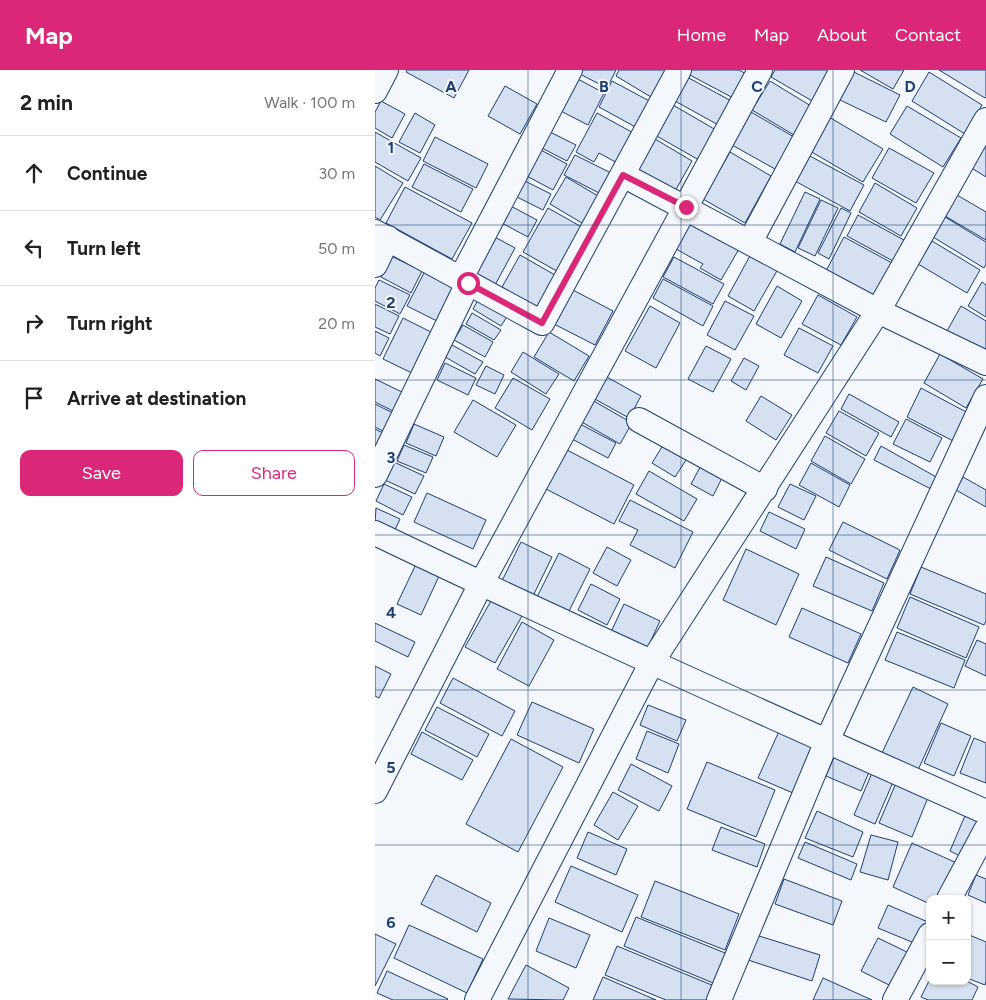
<!DOCTYPE html>
<meta charset="utf-8">
<style>
body{margin:0;font-family:Figtree,sans-serif;background:#f2f2f2;color:#202124}
.controls{position:absolute;right:15px;bottom:15px;display:grid;overflow:hidden;border-radius:10px;box-shadow:0 1px 4px #0004}
.controls button{width:45px;height:45px;display:grid;place-items:center;padding:0;border:0;border-bottom:1px solid #e0e0e0;background:#fff;color:#202124;font:25px sans-serif}
.stop{position:absolute;width:15px;height:15px;margin:-11px;border:4px solid #db2777;border-radius:50%;background:#fff}
.stop.end{background:#db2777;border-color:#fff;box-shadow:0 1px 5px #0008}
.list{margin:0;padding:0;list-style:none}
h2{display:flex;justify-content:space-between;align-items:center;height:65px;margin:0;padding:0 20px;font-size:21px}
h2 small{font-size:16px;font-weight:400;color:#757577}
.list li{display:grid;grid-template-columns:32px 1fr auto;gap:15px;align-items:center;box-sizing:border-box;height:75px;padding:0 20px;border-top:1px solid #e0e0e0}
.list b{display:block;font-size:19px;white-space:nowrap}
.list em{font-size:16px;font-style:normal;color:#757577}
.actions{display:flex;gap:10px;padding:15px 20px}
.actions a{flex:1;padding:11px 0;border:1px solid #db2777;border-radius:10px;text-align:center;font-size:18px;color:#db2777}
.actions .main{background:#db2777;color:#fff}
.icon{flex:none;width:28px;height:28px;fill:none;stroke:currentColor;stroke-width:2;stroke-linecap:round;stroke-linejoin:round}
.map{position:relative;flex:none;width:611px;height:930px;overflow:hidden}
header{display:flex;align-items:center;gap:30px;box-sizing:border-box;height:70px;padding:0 25px;background:#db2777;color:#fff}
header strong{font-size:24px}
nav{display:flex;gap:28px;margin-inline-start:auto;font-size:18px}
main{display:flex}
aside{flex:1;background:#fff}
.map>svg:first-child{display:block}
</style>
<header>
<strong>Map</strong>
<nav><a>Home</a><a>Map</a><a>About</a><a>Contact</a></nav>
</header>
<main>
<aside>
<h2>2 min<small>Walk · 100 m</small></h2>
<ul class="list">
<li><svg class="icon" aria-label="ahead" viewBox="0 0 24 24"><path d="M12 20V5M6 11l6-6 6 6"/></svg><div><b>Continue</b></div><em>30 m</em></li>
<li><svg class="icon" aria-label="left" viewBox="0 0 24 24"><path d="M17 20v-9H6M10 6l-5 5 5 5"/></svg><div><b>Turn left</b></div><em>50 m</em></li>
<li><svg class="icon" aria-label="right" viewBox="0 0 24 24"><path d="M7 20v-9h11M14 6l5 5-5 5"/></svg><div><b>Turn right</b></div><em>20 m</em></li>
<li><svg class="icon" aria-label="arrive" viewBox="0 0 24 24"><path d="M6 21V4h12l-3 4 3 4H6"/></svg><div><b>Arrive at destination</b></div></li>
</ul>
<div class="actions"><a class="main">Save</a><a>Share</a></div>
</aside>
<div class="map">
<svg width="611" height="930" viewBox="0 0 611 930">
<rect width="100%" height="100%" fill="#f4f7fb"/>
<g fill="#d5e0f0" stroke="#1d3f73">
<path d="M32 0H94L79 28 31 2Z"/>
<path d="M202 0H241L232 18 201 2Z"/>
<path d="M244 0H291L281 30 241 6Z"/>
<path d="M315 0H364L375 6 362 30 313 4Z"/>
<path d="M400 0H457L439 32 396 7Z"/>
<path d="M485 0H529L518 19Z"/>
<path d="M564 0H611V27L610 28Z"/>
<path d="M479 2 525 25 511 52 465 30Z"/>
<path d="M554 2 607 35 590 64 537 31Z"/>
<path d="M199 7 229 23 213 55 182 39Z"/>
<path d="M312 7 360 33 347 57 300 31Z"/>
<path d="M237 11 280 34 266 60 224 37Z"/>
<path d="M395 11 436 36 419 65 377 40Z"/>
<path d="M130 16 162 34 145 64 113 46Z"/>
<path d="M6 31 30 44 17 68 0 58V42Z"/>
<path d="M298 35 341 60 324 90 280 65Z"/>
<path d="M532 36 586 68 568 97 515 64Z"/>
<path d="M376 42 419 67 400 99 357 75Z"/>
<path d="M40 43 60 55 45 83 24 72Z"/>
<path d="M222 43 262 65 246 95 224 83 219 92 201 82Z"/>
<path d="M454 47 508 79 488 112 435 81Z"/>
<path d="M171 60 201 75 192 91 163 76Z"/>
<path d="M0 62 46 88 33 111 0 92Z"/>
<path d="M60 67 113 94 101 118 48 91Z"/>
<path d="M280 69 317 91 299 123 261 102Z"/>
<path d="M611 71V107L595 97Z"/>
<path d="M162 78 192 94 178 120 148 104Z"/>
<path d="M514 78 559 103 541 133 497 108Z"/>
<path d="M355 82 396 106 370 153 328 129Z"/>
<path d="M200 85 240 105 230 126 189 105Z"/>
<path d="M433 85 489 115 475 141 420 111Z"/>
<path d="M49 94 98 119 86 142 37 117Z"/>
<path d="M0 96 28 113 5 150 0 147Z"/>
<path d="M191 107 228 129 212 156 175 134Z"/>
<path d="M146 109 176 124 168 140 138 125Z"/>
<path d="M500 113 542 138 526 166 484 142Z"/>
<path d="M30 117 97 153 77 189 11 153Z"/>
<path d="M430 122 445 129 420 182 405 174Z"/>
<path d="M582 125 611 142V170L570 146Z"/>
<path d="M446 130 463 138 440 186 423 178Z"/>
<path d="M132 134 162 150 153 167 123 151Z"/>
<path d="M173 138 212 160 187 204 148 182Z"/>
<path d="M466 138 476 143 454 189 443 183Z"/>
<path d="M319 145 368 172 346 210 325 198 328 194 301 179Z"/>
<path d="M483 145 529 170 518 191 472 166Z"/>
<path d="M570 147 611 172V194L609 198 558 167Z"/>
<path d="M116 165 140 178 120 215 96 201Z"/>
<path d="M469 167 517 193 499 227 451 201Z"/>
<path d="M557 171 605 200 592 223 543 194Z"/>
<path d="M376 184 403 199 379 241 353 226Z"/>
<path d="M145 185 187 209 168 243 126 219Z"/>
<path d="M16 186 47 201 36 223 6 207Z"/>
<path d="M299 187 349 214 338 234 288 207Z"/>
<path d="M50 201 81 216 64 252 32 236Z"/>
<path d="M288 209 338 236 328 256 278 228Z"/>
<path d="M4 210 35 225 25 244 0 231V218Z"/>
<path d="M607 212 611 215V247L593 236Z"/>
<path d="M402 216 427 231 406 268 381 254Z"/>
<path d="M196 219 238 241 220 275 177 253Z"/>
<path d="M443 225 482 247 466 275 427 254Z"/>
<path d="M104 228 133 245 126 256 98 239Z"/>
<path d="M350 231 379 246 360 280 332 265Z"/>
<path d="M0 234 24 246 15 264 0 257Z"/>
<path d="M275 236 305 253 281 298 250 281Z"/>
<path d="M586 236 611 251V286L567 270Z"/>
<path d="M97 243 126 260 119 270 91 254Z"/>
<path d="M28 248 58 263 39 304 8 289Z"/>
<path d="M88 255 118 272 110 287 79 270Z"/>
<path d="M424 258 458 276 443 303 409 285Z"/>
<path d="M0 261 14 268 5 286 0 283Z"/>
<path d="M174 262 214 286 199 311 159 287Z"/>
<path d="M77 275 108 292 100 304 70 287Z"/>
<path d="M331 276 356 289 338 322 313 309Z"/>
<path d="M148 282 184 304 171 324 136 302Z"/>
<path d="M565 284 608 309 591 338 549 313Z"/>
<path d="M369 288 384 296 371 320 356 311Z"/>
<path d="M70 293 101 308 93 325 62 310Z"/>
<path d="M111 296 129 305 120 324 101 315Z"/>
<path d="M230 306 266 326 254 348 218 328Z"/>
<path d="M138 308 175 329 157 360 120 338Z"/>
<path d="M0 309 27 322 18 341 0 332Z"/>
<path d="M546 318 595 344 580 372 532 347Z"/>
<path d="M474 324 524 352 516 367 466 339Z"/>
<path d="M386 326 417 345 401 370 371 351Z"/>
<path d="M98 330 141 355 122 387 79 362Z"/>
<path d="M217 330 257 353 245 374 205 351Z"/>
<path d="M0 334 18 343 8 361 0 357Z"/>
<path d="M464 341 504 363 491 386 451 363Z"/>
<path d="M531 349 567 368 555 392 518 374Z"/>
<path d="M39 354 69 367 61 386 31 373Z"/>
<path d="M205 354 241 373 233 388 197 369Z"/>
<path d="M0 359 8 363 0 379Z"/>
<path d="M450 366 490 389 476 414 436 391Z"/>
<path d="M290 372 313 387 300 407 277 393Z"/>
<path d="M29 375 58 387 51 403 22 391Z"/>
<path d="M506 376 563 408 556 419 499 390Z"/>
<path d="M192 380 259 415 239 454 171 419Z"/>
<path d="M19 392 49 406 40 424 10 410Z"/>
<path d="M328 392 349 404 338 426 316 414Z"/>
<path d="M436 393 475 415 464 437 424 415Z"/>
<path d="M274 401 322 429 309 451 261 424Z"/>
<path d="M588 407 611 420V437L581 420Z"/>
<path d="M9 414 37 427 28 445 1 431Z"/>
<path d="M415 414 441 426 429 450 403 437Z"/>
<path d="M52 423 111 450 98 479 39 452Z"/>
<path d="M255 430 318 462 300 498 255 475 263 460 244 451Z"/>
<path d="M1 438 25 449 19 462 0 453Z"/>
<path d="M394 442 430 459 421 479 385 461Z"/>
<path d="M468 452 525 480 512 509 454 480Z"/>
<path d="M146 472 177 487 156 530 125 515Z"/>
<path d="M232 477 256 490 242 516 218 503Z"/>
<path d="M371 479 424 504 401 555 348 530Z"/>
<path d="M184 483 215 499 192 545 161 529Z"/>
<path d="M451 487 509 513 497 541 438 516Z"/>
<path d="M42 492 65 504 46 545 22 534Z"/>
<path d="M546 497 611 524V551L609 555 535 524Z"/>
<path d="M216 514 245 529 232 555 203 540Z"/>
<path d="M535 527 604 557 591 588 522 558Z"/>
<path d="M117 529 147 546 120 593 90 577Z"/>
<path d="M249 534 285 551 272 579 236 562Z"/>
<path d="M427 538 486 564 473 593 414 567Z"/>
<path d="M147 552 179 570 154 616 122 599Z"/>
<path d="M0 553 40 572 33 587 0 571Z"/>
<path d="M522 562 590 590 579 618 510 590Z"/>
<path d="M602 570 611 574V606L590 596Z"/>
<path d="M0 596 16 604 4 628 0 626Z"/>
<path d="M78 608 140 641 127 666 65 633Z"/>
<path d="M538 617 573 634 543 700 507 683Z"/>
<path d="M157 632 219 659 204 693 142 665Z"/>
<path d="M273 635 311 650 302 671 265 655Z"/>
<path d="M62 637 114 664 102 687 50 660Z"/>
<path d="M566 653 596 666 579 706 549 693Z"/>
<path d="M405 659 440 675 418 723 383 708Z"/>
<path d="M272 661 304 674 293 703 261 689Z"/>
<path d="M47 662 98 690 87 710 36 684Z"/>
<path d="M599 668 611 673V713L585 703Z"/>
<path d="M136 669 188 697 143 782 91 754Z"/>
<path d="M459 687 494 702 486 721 451 706Z"/>
<path d="M332 692 400 720 381 767 312 739Z"/>
<path d="M256 694 297 716 284 741 243 720Z"/>
<path d="M497 703 518 712 500 754 479 745Z"/>
<path d="M524 706 556 720 537 767 504 753Z"/>
<path d="M238 722 263 736 243 770 219 755Z"/>
<path d="M442 741 488 762 478 787 430 768Z"/>
<path d="M592 741 607 746 589 788 575 781Z"/>
<path d="M346 757 390 774 382 797 337 780Z"/>
<path d="M213 762 252 779 241 805 202 788Z"/>
<path d="M496 765 523 772 513 810 485 802Z"/>
<path d="M430 772 482 794 476 810 423 788Z"/>
<path d="M537 773 584 794 569 829H555V834L518 817Z"/>
<path d="M196 796 263 825 247 862 180 832Z"/>
<path d="M61 805 116 833 102 862 46 834Z"/>
<path d="M601 805 611 809V833L593 825Z"/>
<path d="M409 809 467 831 458 855 400 834Z"/>
<path d="M280 811 364 844 350 880 266 847Z"/>
<path d="M513 835 553 852 544 875 503 858Z"/>
<path d="M261 847 355 885 343 915 249 876Z"/>
<path d="M174 848 215 865 201 898 161 881Z"/>
<path d="M34 855 108 889 92 923 19 888Z"/>
<path d="M0 864 21 874 0 916Z"/>
<path d="M592 864 611 872V911L610 915 592 908Z"/>
<path d="M381 865 445 885 437 911 373 890Z"/>
<path d="M503 868 534 883 518 917 486 901Z"/>
<path d="M242 876 344 918 339 930H291L230 905Z"/>
<path d="M151 895 194 918 188 930 133 929Z"/>
<path d="M12 901 73 929 72 930H18L2 923Z"/>
<path d="M228 907 281 930H218Z"/>
<path d="M448 908 497 930H438Z"/>
<path d="M555 909V911H592L603 917 597 930H553L546 927Z"/>
</g>
<g fill="none" stroke-linecap="round" stroke-linejoin="round">
<g stroke="#1d3f73" stroke-width="26">
<g id="minor">
<path d="M0 21 11 0"/>
<path d="M248 105 503 241 611 293"/>
<path d="M0 162 167 253 304 0"/>
<path d="M375 172 467 0"/>
<path d="M0 195 13 168"/>
<path d="M86 208 195 0"/>
<path d="M264 350 390 419"/>
<path d="M0 405 93 213"/>
<path d="M0 463C202 560 406 651 611 742"/>
<path d="M0 721 106 514 385 0"/>
<path d="M574 829 611 760"/>
<path d="M102 930 277 592 503 241 611 50"/>
<path d="M344 930 452 671 611 327"/>
<path d="M520 930 555 865"/>
</g>
</g>
<use href="#minor" stroke="#f4f7fb" stroke-width="24"/>
</g>
<g fill="none" stroke-linecap="round" stroke-linejoin="round">
<path stroke="#db2777" stroke-width="6" d="M93 213 167 253 248 105 311 137"/>
</g>
<path fill="none" stroke="#1d3f73" stroke-width="1" stroke-opacity="0.55" d="M153 0V930M306 0V930M458 0V930M0 155H611M0 310H611M0 465H611M0 620H611M0 775H611"/>
<g font-size="16" text-anchor="middle" font-weight="bold" fill="#1d3f73" stroke="#f4f7fb" stroke-width="4" stroke-linejoin="round" paint-order="stroke">
<text x="76" y="22">A</text>
<text x="229" y="22">B</text>
<text x="382" y="22">C</text>
<text x="535" y="22">D</text>
<text x="16" y="83">1</text>
<text x="16" y="238">2</text>
<text x="16" y="393">3</text>
<text x="16" y="548">4</text>
<text x="16" y="703">5</text>
<text x="16" y="858">6</text>
</g>
</svg>
<div class="controls">
<button>+</button>
<button>−</button>
</div>
<div class="stop" style="left:93px;top:213px"></div>
<div class="stop end" style="left:311px;top:137px"></div>
</div>
</main>
